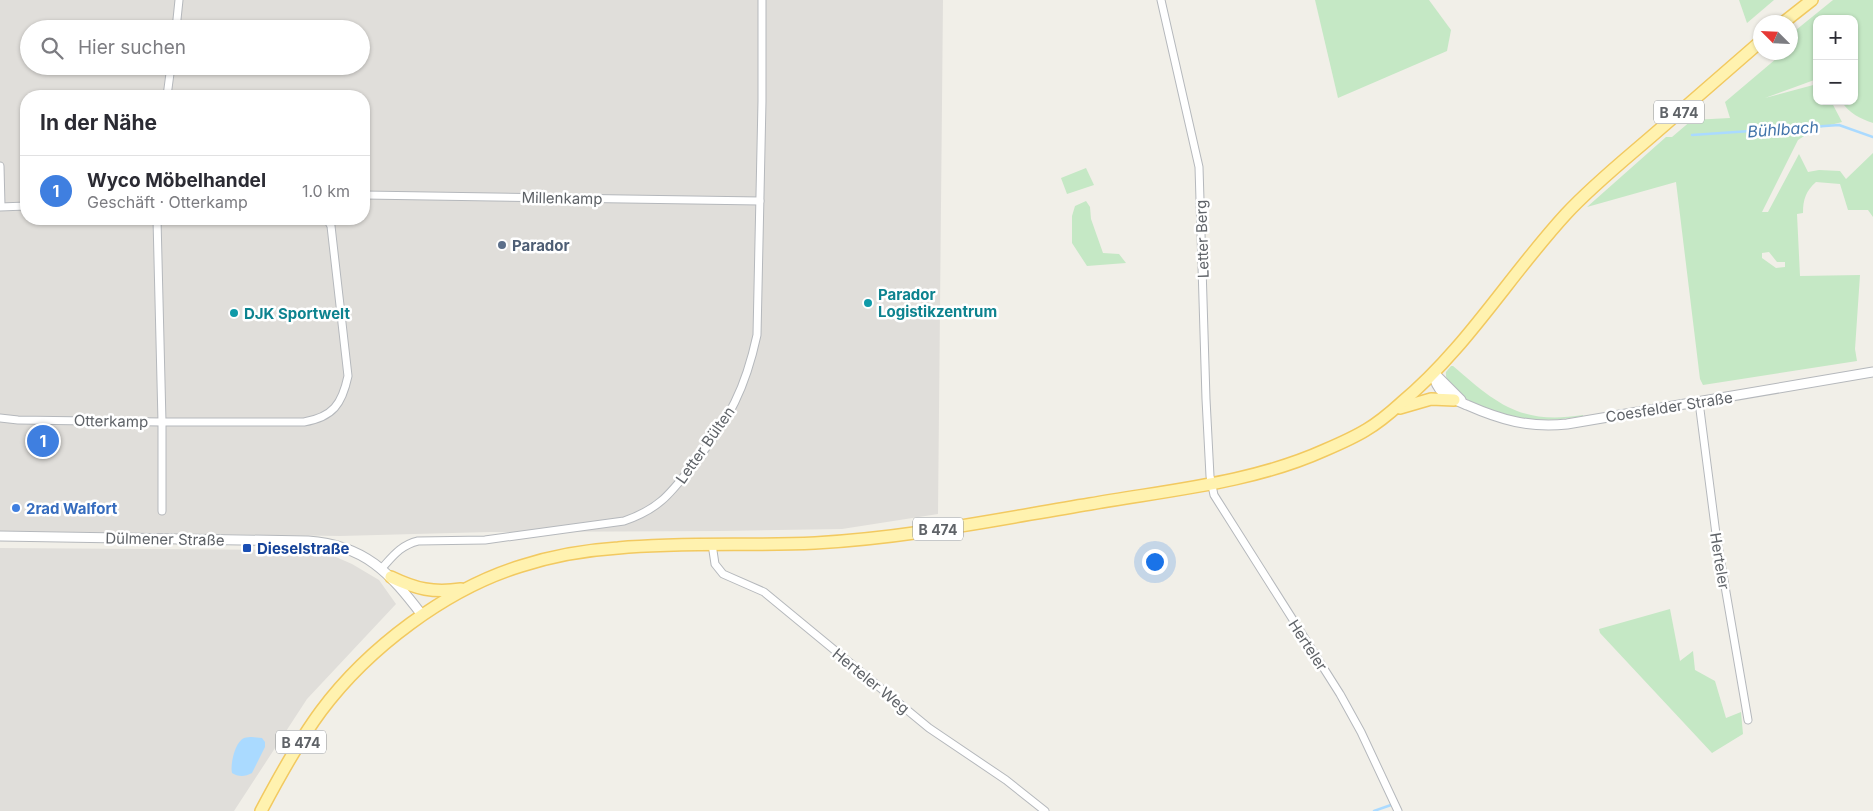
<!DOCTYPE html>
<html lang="de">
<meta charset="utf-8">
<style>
body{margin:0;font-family:Inter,sans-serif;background:#f2f2f3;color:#2b2b33}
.controls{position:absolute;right:15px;top:15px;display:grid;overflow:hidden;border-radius:10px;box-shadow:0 1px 4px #0004}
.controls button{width:45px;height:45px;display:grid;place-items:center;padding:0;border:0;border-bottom:1px solid #e1e1e2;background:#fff;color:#2b2b33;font:25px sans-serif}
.compass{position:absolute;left:1753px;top:15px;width:45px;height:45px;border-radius:50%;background:#fff;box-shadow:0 1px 4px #0004;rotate:294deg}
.you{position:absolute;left:1154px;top:561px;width:18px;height:18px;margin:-12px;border:4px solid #fff;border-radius:50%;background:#1a73e8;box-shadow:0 0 0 8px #1a73e833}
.badge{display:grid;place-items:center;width:32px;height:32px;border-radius:50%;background:#ea4335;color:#fff;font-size:16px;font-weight:700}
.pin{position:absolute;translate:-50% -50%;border:2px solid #fff;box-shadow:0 1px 5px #0006}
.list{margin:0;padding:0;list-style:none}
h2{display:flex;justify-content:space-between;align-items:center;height:65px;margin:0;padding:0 20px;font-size:21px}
h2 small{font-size:16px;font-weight:400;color:#7c7c81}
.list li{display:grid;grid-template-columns:32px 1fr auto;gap:15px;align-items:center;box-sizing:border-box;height:70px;padding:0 20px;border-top:1px solid #e1e1e2}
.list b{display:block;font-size:19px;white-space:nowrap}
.list p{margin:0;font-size:16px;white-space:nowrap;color:#7c7c81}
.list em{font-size:16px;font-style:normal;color:#7c7c81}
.icon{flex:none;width:28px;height:28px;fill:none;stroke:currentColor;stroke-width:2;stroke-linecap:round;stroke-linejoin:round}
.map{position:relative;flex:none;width:1873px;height:811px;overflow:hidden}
.search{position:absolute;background:#fff;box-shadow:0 1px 4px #0004;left:20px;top:20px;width:350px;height:55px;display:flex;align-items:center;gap:12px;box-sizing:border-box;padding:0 18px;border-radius:28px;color:#7c7c81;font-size:19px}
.panel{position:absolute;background:#fff;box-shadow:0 1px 4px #0004;left:20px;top:90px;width:350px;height:135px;border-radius:20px}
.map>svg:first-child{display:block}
</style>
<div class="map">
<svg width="1873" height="811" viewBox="0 0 1873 811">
<rect width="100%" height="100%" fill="#f1efe8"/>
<g fill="#e0deda" fill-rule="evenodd">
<path d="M0 0H943L938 514 842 529 719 531 490 532 340 536 0 531ZM29 29H361V66H29ZM26 96H364V219H26Z"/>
<path d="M0 548 314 550 329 554 352 564 379 580 396 604 307 699 234 811H0Z"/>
</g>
<g fill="#c5e8c5" fill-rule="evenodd">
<path d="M1315 0H1429L1451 30 1447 51 1338 98Z"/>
<path d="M1739 0H1774L1747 23Z"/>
<path d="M1833 0H1873V123C1859 118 1850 114 1841 101H1854V19H1817V79L1765 98 1817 84V101H1831L1842 122 1815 129 1798 140 1762 212H1768L1799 154 1808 172 1819 170 1840 171 1846 179 1873 153V217L1868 210H1848L1840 184 1816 182C1806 191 1803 199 1803 213L1797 214 1800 276 1860 275 1855 349 1857 361 1703 385 1700 379 1676 182 1587 207 1666 137H1672L1692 120 1730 118 1725 102 1783 53 1790 52 1791 34ZM1769 252 1777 262H1785V267L1776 268 1762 258V253Z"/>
<path d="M1086 168 1094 185 1067 194 1061 178Z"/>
<path d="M1086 201 1090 207 1091 219 1103 253 1119 254 1126 263 1087 266 1072 243V216L1075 206Z"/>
<path d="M1451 366H1453C1497 404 1521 425 1583 415V416C1551 422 1522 421 1491 410 1479 406 1467 401 1457 392 1451 385 1445 381 1446 372Z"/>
<path d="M1670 609 1680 661 1693 651 1695 670 1715 681 1726 718 1741 712 1743 734 1712 753 1600 633 1599 629Z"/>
</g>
<path fill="#aadaff" d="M252 737 262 738 265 742V747L252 773C245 777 238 777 232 773 230 764 235 742 244 738 247 737 250 737 252 737Z"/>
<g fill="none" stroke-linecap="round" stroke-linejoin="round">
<g stroke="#aadaff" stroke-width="2.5">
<path d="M1692 135 1839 125 1873 137"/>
<path d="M1374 811 1391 805"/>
</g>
<g stroke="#b5b8bc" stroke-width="9">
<g id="minor">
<path d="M1161 0 1199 167 1206 399 1210 476 1214 495 1340 694 1361 732 1398 811"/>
<path d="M176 29 179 0"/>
<path d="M167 96 171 66"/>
<path d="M0 166 1 206"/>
<path d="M364 195 760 201"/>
<path d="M0 207 26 206"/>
<path d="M157 219 162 422V511"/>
<path d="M1699 402 1716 534 1748 720"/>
<path d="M0 418 18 420 162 422H304C333 417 342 404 348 376L331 226 327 219"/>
<path d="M712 544 715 564 723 574 764 592 929 728 1006 780 1045 811"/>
<path d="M382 568C393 556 401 545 418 541L485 540 624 521C662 508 672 491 696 461 730 417 745 390 757 335L762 101V0"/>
</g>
</g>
<g stroke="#b5b8bc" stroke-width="11">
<g id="tertiary">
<path d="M1434 373C1435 393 1450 398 1467 405 1501 420 1529 428 1567 424L1873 372"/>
<path d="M1434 373 1461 400"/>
<path d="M0 536 308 541C365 545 390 573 422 615"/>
</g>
</g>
<g stroke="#f2c960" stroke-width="14">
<g id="primary">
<path d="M1784 22 1812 0"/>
<path d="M1400 408 1431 399 1454 400"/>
<path d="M391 577C416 589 433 593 461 589"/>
<path d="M261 811C279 777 298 742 321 711 368 648 446 589 521 566 552 556 586 550 618 548 684 542 749 546 815 543 908 538 999 519 1090 504 1169 490 1252 483 1325 450 1339 444 1353 438 1366 430 1378 423 1390 413 1401 403 1466 349 1509 276 1566 214 1592 186 1623 161 1652 136 1688 105 1724 73 1760 42"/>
</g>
</g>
<use href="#minor" stroke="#fff" stroke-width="7"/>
<use href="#tertiary" stroke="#fff" stroke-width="9"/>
<use href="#primary" stroke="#fff2af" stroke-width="11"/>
</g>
<circle fill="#5c6f8a" stroke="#fff" stroke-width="2" cx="502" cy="245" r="5"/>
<g fill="#0f9aa8" stroke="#fff" stroke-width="2">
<circle cx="868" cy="303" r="5"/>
<circle cx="234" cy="313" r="5"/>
</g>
<circle fill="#3f7fe0" stroke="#fff" stroke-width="2" cx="16" cy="508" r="5"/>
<rect fill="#1a4fb4" stroke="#fff" stroke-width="2" x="242" y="543" width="10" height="10" rx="2.5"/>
<g text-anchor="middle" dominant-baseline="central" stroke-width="5" stroke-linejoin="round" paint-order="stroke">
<g fill="#fff" stroke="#8f9295" stroke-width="1">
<rect x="1654" y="100.5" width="50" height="23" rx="4"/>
<rect x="913" y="517.5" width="50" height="23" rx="4"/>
<rect x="276" y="730.5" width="50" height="23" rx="4"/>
</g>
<g font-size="14" font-weight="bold" fill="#5f6368">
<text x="1679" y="112">B 474</text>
<text x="938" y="529">B 474</text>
<text x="301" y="742">B 474</text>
</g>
<g font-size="15" fill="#5f6368" stroke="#fff">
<text transform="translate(562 198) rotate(1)">Millenkamp</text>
<text transform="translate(1202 239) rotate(-92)">Letter Berg</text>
<text transform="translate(1669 407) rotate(-9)">Coesfelder Straße</text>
<text transform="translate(111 421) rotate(1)">Otterkamp</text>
<text transform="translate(705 445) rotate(-55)">Letter Bülten</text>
<text transform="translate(165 539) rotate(1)">Dülmener Straße</text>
<text transform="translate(1720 561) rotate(81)">Herteler</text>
<text transform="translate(1308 645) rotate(57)">Herteler</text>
<text transform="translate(871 681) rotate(39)">Herteler Weg</text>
</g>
<g font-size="15" font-weight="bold" fill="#4e5e75" stroke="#fff" text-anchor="start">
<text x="512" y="245">Parador</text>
</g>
<g font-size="15" font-weight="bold" fill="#0d838f" stroke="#fff" text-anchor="start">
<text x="878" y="294">Parador<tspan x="878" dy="17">Logistikzentrum</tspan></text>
<text x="244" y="313">DJK Sportwelt</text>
</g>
<g font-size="15" font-weight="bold" fill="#366cbe" stroke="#fff" text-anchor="start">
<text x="26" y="508">2rad Walfort</text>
</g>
<g font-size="15" font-weight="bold" fill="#164399" stroke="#fff" text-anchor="start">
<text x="257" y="548">Dieselstraße</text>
</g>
<g font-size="16" font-style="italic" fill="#4174aa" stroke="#fff">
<text transform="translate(1783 129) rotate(-4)">Bühlbach</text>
</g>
</g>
</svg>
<div class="controls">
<button>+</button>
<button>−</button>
</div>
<svg class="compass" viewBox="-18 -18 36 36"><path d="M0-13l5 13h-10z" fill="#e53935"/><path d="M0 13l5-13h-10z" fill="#7c7c81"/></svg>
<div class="you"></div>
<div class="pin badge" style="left:43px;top:441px;background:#3f7fe0">1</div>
<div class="search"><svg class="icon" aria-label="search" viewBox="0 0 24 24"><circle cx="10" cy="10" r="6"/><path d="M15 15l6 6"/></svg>Hier suchen</div>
<section class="panel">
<h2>In der Nähe<small></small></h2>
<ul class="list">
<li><span class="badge" style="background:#3f7fe0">1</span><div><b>Wyco Möbelhandel</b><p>Geschäft · Otterkamp</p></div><em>1.0 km</em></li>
</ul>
</section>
</div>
